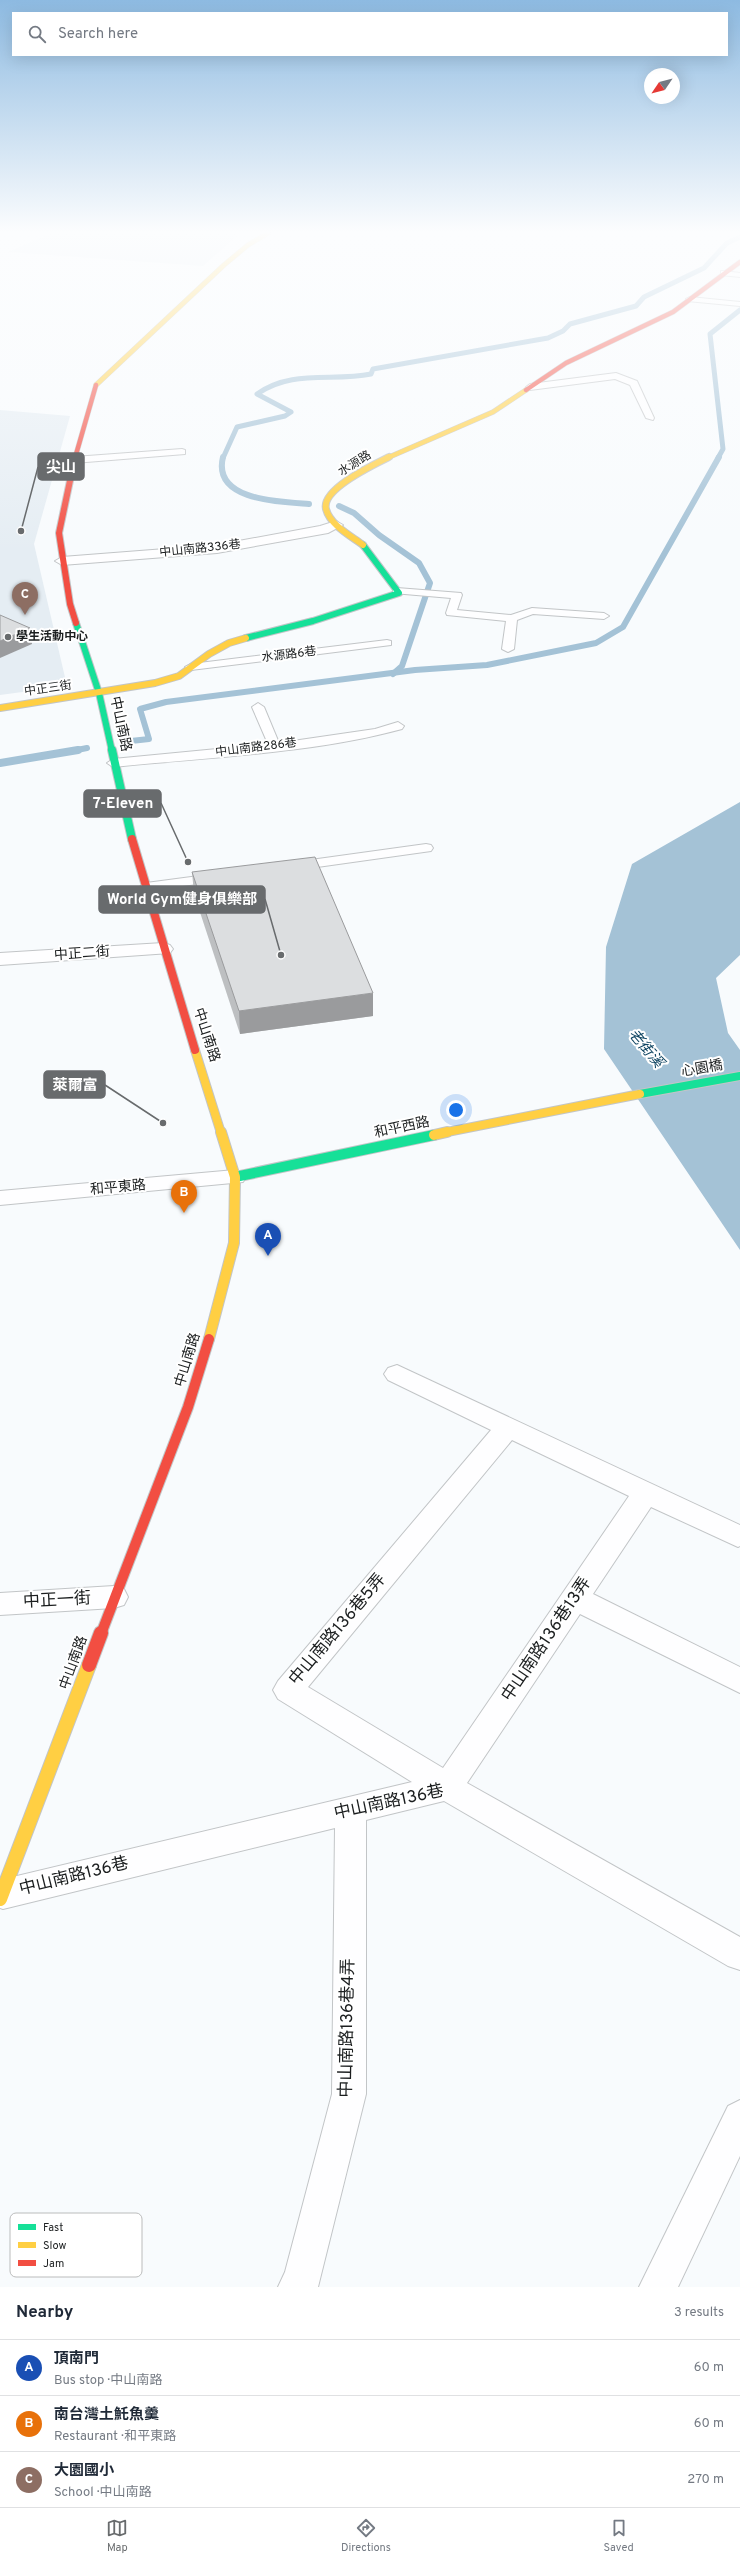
<!DOCTYPE html>
<meta charset="utf-8">
<style>
body{margin:0;font-family:Overpass,"Noto Sans TC",sans-serif;background:#f6f6f7;color:#1f2937}
.compass{position:absolute;left:644px;top:68px;width:36px;height:36px;border-radius:50%;background:#fff;box-shadow:0 4px 16px #0002;rotate:235deg}
.you{position:absolute;left:456px;top:1110px;width:14px;height:14px;margin:-10px;border:3px solid #fff;border-radius:50%;background:#1a73e8;box-shadow:0 0 0 6px #1a73e833}
.badge{display:grid;place-items:center;width:26px;height:26px;border-radius:50%;background:#686b6d;color:#fff;font-size:13px;font-weight:700}
.pin{position:absolute;translate:-50% -33px;filter:drop-shadow(0 1px 2px #0008)}
.pin::after{content:'';position:absolute;top:21px;width:14px;height:12px;background:inherit;clip-path:polygon(0 0,100% 0,50% 100%)}
.list{margin:0;padding:0;list-style:none}
h2{display:flex;justify-content:space-between;align-items:center;height:52px;margin:0;padding:0 16px;font-size:17px}
h2 small{font-size:13px;font-weight:400;color:#747a83}
.list li{display:grid;grid-template-columns:26px 1fr auto;gap:12px;align-items:center;box-sizing:border-box;height:56px;padding:0 16px;border-top:1px solid #e0e1e3}
.list b{display:block;font-size:15px;white-space:nowrap}
.list p{margin:0;font-size:13px;white-space:nowrap;color:#747a83}
.list em{font-size:13px;font-style:normal;color:#747a83}
.icon{flex:none;width:22px;height:22px;fill:none;stroke:currentColor;stroke-width:2;stroke-linecap:round;stroke-linejoin:round}
.map{position:relative;flex:none;width:740px;height:2287px;overflow:hidden}
.search{position:absolute;background:#fff;box-shadow:0 4px 16px #0002;left:12px;right:12px;top:12px;height:44px;display:flex;align-items:center;gap:10px;box-sizing:border-box;padding:0 14px;border-radius:0px;color:#747a83;font-size:15px}
.sheet{height:220px;background:#fff}
nav{display:flex;justify-content:space-around;align-items:center;box-sizing:border-box;height:56px;border-top:1px solid #e0e1e3;background:#fff;font-size:11px;color:#747a83}
nav a{display:grid;justify-items:center;gap:2px}
nav .on{color:#686b6d}
.map>svg:first-child{display:block}
</style>
<div class="map">
<svg width="740" height="2287" viewBox="0 0 740 2287">
<rect width="100%" height="100%" fill="#f8fbfd"/>
<g fill="#e5edf3">
<path d="M52 233H240L203 266 8 252Z"/>
<path d="M0 410 70 416 34 544 67 686 0 695Z"/>
</g>
<path fill="#a4c2d6" d="M740 802V955L716 978 728 1033 740 1050V1250L604 1049 606 947 632 864Z"/>
<g fill="none" stroke-linecap="round" stroke-linejoin="round">
<g stroke="#a4c2d6" stroke-width="5">
<path d="M223 458 237 427 285 416 291 412 257 394C292 369 332 382 371 374L373 369 548 338 563 331 570 324 636 306 644 297 704 268 727 243 740 237"/>
<path d="M718 458 723 449 710 334 740 310"/>
</g>
<g stroke="#a4c2d6" stroke-width="6">
<path d="M223 457C212 501 281 502 309 504"/>
<path d="M339 506 354 513 379 535 419 563 430 583 402 666 393 674"/>
<path d="M131 741 149 739 140 709 166 702 415 670 487 665 596 643 623 627 719 457"/>
<path d="M72 751 87 748"/>
</g>
<path stroke="#a4c2d6" stroke-width="8" d="M0 763 78 750"/>
<g stroke="#c2c5c7" stroke-width="2">
<g id="lane">
<path d="M724 271 740 273V277L721 275V271Z"/>
<path d="M690 297 740 302V306L687 301 686 299Z"/>
<path d="M616 373 637 381 654 418 653 420 646 418 630 385 615 379 530 390 526 387 530 384Z"/>
<path d="M182 449 185 450V454L74 463 69 460 74 457Z"/>
<path d="M397 588 461 593 462 595 457 610 511 615 532 608 604 613 609 616 604 619 533 614 517 620 514 649 508 652 502 649 506 621 447 615 446 613 451 598 393 593V589Z"/>
<path d="M387 640 391 641V645L191 670 185 667 191 664Z"/>
<path d="M258 703 264 707 279 743 375 729 398 722 404 726 402 729C310 754 208 757 113 767L107 763 113 759 268 744 252 707Z"/>
<path d="M426 844 431 845 433 848 431 851 296 870 289 866 296 862Z"/>
<path d="M214 874 219 875 221 878 219 881 146 891 139 887 146 883Z"/>
</g>
</g>
<g stroke="#c2c5c7" stroke-width="2">
<g id="street">
<path d="M336 521 343 525 328 533 217 553 62 565 55 561 62 557 217 545 320 526Z"/>
<path d="M163 943 170 945 173 949 170 953 0 965V953Z"/>
<path d="M235 1170 243 1172 246 1177 243 1182 0 1205V1191Z"/>
<path d="M397 1365 740 1525V1546L738 1547 651 1507 593 1594 740 1667V1693L580 1614 467 1783 740 1937V1970L728 1966 444 1801 366 1820V2094L318 2287H278L285 2272 332 2094 335 1828 3 1909 0 1908V1880L412 1782 278 1699 273 1690 278 1681 491 1430 388 1380 384 1374 388 1368ZM512 1440 629 1496 443 1768 308 1687Z"/>
<path d="M114 1586 124 1589 128 1597 124 1605 114 1608 0 1615V1593Z"/>
<path d="M740 2100V2156L678 2287H639L728 2106Z"/>
</g>
</g>
<g stroke="#c2c5c7" stroke-width="8">
<g id="fast-far2">
<path d="M76 623 99 693 112 751"/>
<path d="M246 638 313 621 399 593 363 545"/>
</g>
</g>
<g stroke="#c2c5c7" stroke-width="10">
<g id="fast-far1">
<path d="M112 750 132 839"/>
<path d="M640 1094 740 1076"/>
</g>
</g>
<g stroke="#c2c5c7" stroke-width="12">
<path id="fast" d="M235 1177 434 1135"/>
</g>
<g stroke="#c2c5c7" stroke-width="5.5">
<g id="slow-far4">
<path d="M96 385 224 265 248 245 268 233"/>
<path d="M387 458 493 412 526 390"/>
</g>
</g>
<g stroke="#c2c5c7" stroke-width="8">
<g id="slow-far3">
<path d="M363 545C351 536 330 525 326 509 321 489 375 464 389 457"/>
<path d="M0 708 155 683 179 676 209 654 229 643 246 638"/>
</g>
</g>
<g stroke="#c2c5c7" stroke-width="10">
<g id="slow-far2">
<path d="M195 1050 221 1133"/>
<path d="M442 1133 640 1094"/>
</g>
</g>
<g stroke="#c2c5c7" stroke-width="12">
<g id="slow-far1">
<path d="M434 1135 447 1132"/>
<path d="M209 1339 234 1243 235 1177 221 1132"/>
</g>
</g>
<g stroke="#c2c5c7" stroke-width="16">
<path id="slow" d="M0 1899 89 1665"/>
</g>
<g stroke="#c2c5c7" stroke-width="5.5">
<g id="jam-far4">
<path d="M526 390 566 363 673 312 740 262"/>
<path d="M75 458 96 385"/>
</g>
</g>
<g stroke="#c2c5c7" stroke-width="8">
<path id="jam-far3" d="M75 457 59 533 70 604 76 623"/>
</g>
<g stroke="#c2c5c7" stroke-width="10">
<path id="jam-far2" d="M132 839 195 1050"/>
</g>
<g stroke="#c2c5c7" stroke-width="12">
<path id="jam-far1" d="M101 1634 188 1407 209 1339"/>
</g>
<g stroke="#c2c5c7" stroke-width="16">
<path id="jam" d="M89 1665 101 1633"/>
</g>
<use href="#lane" fill="#fefeff" fill-rule="evenodd"/>
<use href="#street" fill="#fefeff" fill-rule="evenodd"/>
<use href="#fast-far2" stroke="#16e098" stroke-width="6"/>
<use href="#fast-far1" stroke="#16e098" stroke-width="8"/>
<use href="#fast" stroke="#16e098" stroke-width="10"/>
<use href="#slow-far4" stroke="#ffcf43" stroke-width="4.5"/>
<use href="#slow-far3" stroke="#ffcf43" stroke-width="6"/>
<use href="#slow-far2" stroke="#ffcf43" stroke-width="8"/>
<use href="#slow-far1" stroke="#ffcf43" stroke-width="10"/>
<use href="#slow" stroke="#ffcf43" stroke-width="14"/>
<use href="#jam-far4" stroke="#f24e42" stroke-width="4.5"/>
<use href="#jam-far3" stroke="#f24e42" stroke-width="6"/>
<use href="#jam-far2" stroke="#f24e42" stroke-width="8"/>
<use href="#jam-far1" stroke="#f24e42" stroke-width="10"/>
<use href="#jam" stroke="#f24e42" stroke-width="14"/>
</g>
<path fill="#bdbfc1" d="M192 872 373 1016 240 1034 194 894Z"/>
<g fill="#9a9b9d">
<path d="M30 628 32 644 0 658V641Z"/>
<path d="M373 993V1016L240 1034 239 1011Z"/>
</g>
<g fill="#dcdee0" stroke="#9a9b9d">
<path d="M0 615 30 628 0 641Z"/>
<path d="M315 857 373 993 239 1011 192 872Z"/>
</g>
<linearGradient id="sky" x2="0" y2="1"><stop stop-color="#8dbae1"/><stop offset="0.42" stop-color="#fcfdfe"/><stop offset="1" stop-color="#fcfdfe" stop-opacity="0"/></linearGradient>
<rect width="740" height="553" fill="url(#sky)"/>
<circle fill="#686b6d" stroke="#fff" stroke-width="1.5" cx="8" cy="637" r="4"/>
<g text-anchor="middle" dominant-baseline="central" stroke-width="4" stroke-linejoin="round" paint-order="stroke">
<g font-size="12" fill="#1b1e1f" stroke="#fff">
<text transform="translate(355 464) rotate(-32)">水源路</text>
<text transform="translate(200 549) rotate(-6)">中山南路336巷</text>
<text transform="translate(289 655) rotate(-7)">水源路6巷</text>
<text transform="translate(48 689) rotate(-8)">中正三街</text>
<text transform="translate(256 748) rotate(-7)">中山南路286巷</text>
</g>
<g font-size="12" font-weight="bold" fill="#1b1e1f" stroke="#fff" text-anchor="start">
<text x="16" y="637">學生活動中心</text>
</g>
<g font-size="14" fill="#1b1e1f" stroke="#fff">
<text transform="translate(120 724) rotate(78)">中山南路</text>
<text transform="translate(82 954) rotate(-4)">中正二街</text>
<text transform="translate(206 1035) rotate(72)">中山南路</text>
<text transform="translate(702 1069) rotate(-10)">心園橋</text>
<text transform="translate(402 1128) rotate(-12)">和平西路</text>
<text transform="translate(118 1188) rotate(-5)">和平東路</text>
<text transform="translate(188 1360) rotate(-73)">中山南路</text>
<text transform="translate(74 1663) rotate(-70)">中山南路</text>
</g>
<g font-size="15" font-style="italic" fill="#0f4562" stroke="#fff">
<text transform="translate(645 1049) rotate(50)">老街溪</text>
</g>
<g font-size="17" fill="#1b1e1f" stroke="#fff">
<text transform="translate(57 1601) rotate(-3)">中正一街</text>
<text transform="translate(338 1630) rotate(-50)">中山南路136巷5弄</text>
<text transform="translate(547 1640) rotate(-56)">中山南路136巷13弄</text>
<text transform="translate(389 1803) rotate(-12)">中山南路136巷</text>
<text transform="translate(74 1877) rotate(-14)">中山南路136巷</text>
<text transform="translate(348 2028) rotate(-89)">中山南路136巷4弄</text>
</g>
</g>
<rect x="10" y="2213" width="132" height="64" rx="6" fill="#fff" stroke="#bbbcbc" stroke-width="1"/>
<rect x="18" y="2224" width="18" height="6" fill="#16e098"/>
<rect x="18" y="2242" width="18" height="6" fill="#ffcf43"/>
<rect x="18" y="2260" width="18" height="6" fill="#f24e42"/>
<g font-size="11" fill="#1b1e1f">
<text x="43" y="2231">Fast</text>
<text x="43" y="2249">Slow</text>
<text x="43" y="2267">Jam</text>
</g>
<path fill="none" stroke="#686b6d" stroke-width="1.5" d="M21 531L38 467M188 862L161 803M281 955L265 899M163 1123L105 1085"/>
<g fill="#686b6d" stroke="#fff" stroke-width="1.5">
<circle cx="21" cy="531" r="4"/>
<circle cx="188" cy="862" r="4"/>
<circle cx="281" cy="955" r="4"/>
<circle cx="163" cy="1123" r="4"/>
</g>
<g fill="#686b6d" stroke="#686b6d" stroke-width="1.5">
<rect x="38" y="453" width="46" height="27" rx="4"/>
<rect x="84" y="790" width="77" height="27" rx="4"/>
<rect x="99" y="886" width="166" height="27" rx="4"/>
<rect x="44" y="1071" width="61" height="27" rx="4"/>
</g>
<g font-size="15" text-anchor="middle" font-weight="bold" fill="#fff">
<text x="61" y="472">尖山</text>
<text x="123" y="808">7-Eleven</text>
<text x="182" y="904">World Gym健身俱樂部</text>
<text x="75" y="1090">萊爾富</text>
</g>
</svg>
<svg class="compass" viewBox="-18 -18 36 36"><path d="M0-13l5 13h-10z" fill="#e53935"/><path d="M0 13l5-13h-10z" fill="#747a83"/></svg>
<div class="you"></div>
<div class="pin badge" style="left:268px;top:1256px;background:#1a4fb4">A</div>
<div class="pin badge" style="left:184px;top:1213px;background:#e8710a">B</div>
<div class="pin badge" style="left:25px;top:615px;background:#8d6e63">C</div>
<div class="search"><svg class="icon" aria-label="search" viewBox="0 0 24 24"><circle cx="10" cy="10" r="6"/><path d="M15 15l6 6"/></svg>Search here</div>
</div>
<section class="sheet">
<h2>Nearby<small>3 results</small></h2>
<ul class="list">
<li><span class="badge" style="background:#1a4fb4">A</span><div><b>頂南門</b><p>Bus stop · 中山南路</p></div><em>60 m</em></li>
<li><span class="badge" style="background:#e8710a">B</span><div><b>南台灣土魠魚羹</b><p>Restaurant · 和平東路</p></div><em>60 m</em></li>
<li><span class="badge" style="background:#8d6e63">C</span><div><b>大園國小</b><p>School · 中山南路</p></div><em>270 m</em></li>
</ul>
</section>
<nav>
<a class="on"><svg class="icon" aria-label="map" viewBox="0 0 24 24"><path d="M3 6l6-2 6 2 6-2v14l-6 2-6-2-6 2zM9 4v14M15 6v14"/></svg>Map</a>
<a><svg class="icon" aria-label="directions" viewBox="0 0 24 24"><path d="M12 3l9 9-9 9-9-9zM9 14v-3h6M13 9l2 2-2 2"/></svg>Directions</a>
<a><svg class="icon" aria-label="saved" viewBox="0 0 24 24"><path d="M7 4h10v16l-5-4-5 4z"/></svg>Saved</a>
</nav>
